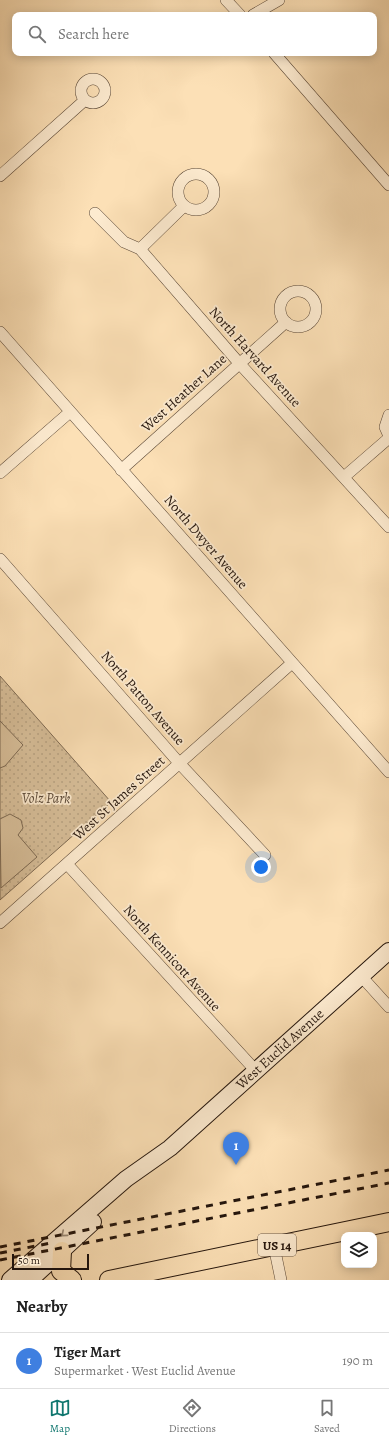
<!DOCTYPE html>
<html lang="en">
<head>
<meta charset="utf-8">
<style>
	body { margin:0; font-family:Alegreya,serif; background:#f2f2f2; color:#222 }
	.controls { position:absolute; right:12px; bottom:12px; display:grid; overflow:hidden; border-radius:8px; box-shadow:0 2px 10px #0003 }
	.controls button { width:36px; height:36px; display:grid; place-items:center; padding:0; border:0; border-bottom:1px solid #e0e0e0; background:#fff; color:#222; font:20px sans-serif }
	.scale { position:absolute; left:12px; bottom:10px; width:77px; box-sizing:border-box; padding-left:4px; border:2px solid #25160d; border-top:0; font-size:11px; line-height:14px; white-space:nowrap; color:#25160d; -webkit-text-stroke:3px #fdebd0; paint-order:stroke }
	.you { position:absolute; left:261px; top:867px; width:14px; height:14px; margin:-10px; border:3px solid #fff; border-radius:50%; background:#1a73e8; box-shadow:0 0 0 6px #1a73e833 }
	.badge { display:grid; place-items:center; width:26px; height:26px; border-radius:50%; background:#0f766e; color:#fff; font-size:13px; font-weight:700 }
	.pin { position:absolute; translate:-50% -33px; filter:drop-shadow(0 1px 2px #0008) }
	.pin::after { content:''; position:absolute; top:21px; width:14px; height:12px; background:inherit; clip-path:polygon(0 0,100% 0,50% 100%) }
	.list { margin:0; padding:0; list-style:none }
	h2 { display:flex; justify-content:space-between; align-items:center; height:52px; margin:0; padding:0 16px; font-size:17px }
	h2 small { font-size:13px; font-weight:400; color:#767676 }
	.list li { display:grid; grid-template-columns:26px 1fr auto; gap:12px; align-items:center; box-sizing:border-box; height:56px; padding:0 16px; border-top:1px solid #e0e0e0 }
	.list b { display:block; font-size:15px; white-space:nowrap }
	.list p { margin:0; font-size:13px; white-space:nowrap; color:#767676 }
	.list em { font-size:13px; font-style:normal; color:#767676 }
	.icon { flex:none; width:22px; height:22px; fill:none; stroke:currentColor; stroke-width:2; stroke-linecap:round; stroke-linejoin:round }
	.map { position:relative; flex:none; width:389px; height:1280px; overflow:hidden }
	.search { position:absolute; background:#fff; box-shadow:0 2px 10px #0003; left:12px; right:12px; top:12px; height:44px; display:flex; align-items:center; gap:10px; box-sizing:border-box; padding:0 14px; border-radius:8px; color:#767676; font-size:15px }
	.sheet { height:108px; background:#fff }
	nav { display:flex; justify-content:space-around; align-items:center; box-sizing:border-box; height:56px; border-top:1px solid #e0e0e0; background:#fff; font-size:11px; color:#767676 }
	nav a { display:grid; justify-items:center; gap:2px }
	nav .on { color:#0f766e }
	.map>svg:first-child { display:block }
</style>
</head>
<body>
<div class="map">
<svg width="389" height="1280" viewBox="0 0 389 1280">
	<defs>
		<pattern id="park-dots" width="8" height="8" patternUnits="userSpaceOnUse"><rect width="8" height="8" fill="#d7be99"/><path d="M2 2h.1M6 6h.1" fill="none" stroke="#b8a383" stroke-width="1.8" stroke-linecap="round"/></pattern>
	</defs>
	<rect width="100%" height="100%" fill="#fce0b6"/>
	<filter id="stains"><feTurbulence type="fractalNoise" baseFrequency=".005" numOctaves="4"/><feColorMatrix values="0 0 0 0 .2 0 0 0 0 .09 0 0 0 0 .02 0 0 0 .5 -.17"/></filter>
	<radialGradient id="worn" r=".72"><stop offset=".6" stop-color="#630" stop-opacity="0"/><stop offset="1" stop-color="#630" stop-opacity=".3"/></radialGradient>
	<!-- park -->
	<path fill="url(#park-dots)" stroke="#7e6a53" d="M 0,676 L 111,802 L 0,900 Z"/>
	<!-- pitch -->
	<path fill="#d7be99" stroke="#7e6a53" d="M 0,721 L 23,745 L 5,766 L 0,768 Z
		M 10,814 L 21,820 L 23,828 L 18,835 L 37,857 L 1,888 L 0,819 Z"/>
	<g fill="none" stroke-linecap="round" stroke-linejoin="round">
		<!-- minor casing -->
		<g stroke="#5b4837" stroke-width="12">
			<path id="minor" d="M 226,0 L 240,15
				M 253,15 L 279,0
				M 274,53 L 389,185
				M81 91a12 12 0 1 1 24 0a12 12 0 1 1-24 0Z
				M178 192a18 18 0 1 1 36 0a18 18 0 1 1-36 0Z
				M 0,176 L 85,100
				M 95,213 L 124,242 L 140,249 L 239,363 L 389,527
				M 140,249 L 184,206
				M280 309a18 18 0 1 1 36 0a18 18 0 1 1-36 0Z
				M 0,332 L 389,772
				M 389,415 L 385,427 L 389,436
				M 121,470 L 286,322
				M 0,473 L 70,412
				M 344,477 L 389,438
				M 0,559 L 180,764 L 265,855
				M 67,864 L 256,1071
				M 0,923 L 292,663
				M 361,976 L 389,1007
				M 274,1246 L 281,1280"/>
		</g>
		<!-- secondary casing -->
		<g stroke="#25160d" stroke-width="18">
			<path id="secondary" d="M 10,1280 L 126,1179 L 170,1148 L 389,951
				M 30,1280 L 93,1222"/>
		</g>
		<!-- primary casing -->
		<g stroke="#25160d" stroke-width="20">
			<path id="primary" d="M 62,1251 L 61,1271 L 72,1280
				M 109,1280 L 389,1222"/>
		</g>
		<!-- minor -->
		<use href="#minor" stroke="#fdebd0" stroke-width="11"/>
		<!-- secondary -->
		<use href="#secondary" stroke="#fdebd0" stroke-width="16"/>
		<!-- primary -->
		<use href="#primary" stroke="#fce0b6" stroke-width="18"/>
		<!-- rail -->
		<path stroke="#25160d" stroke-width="3" stroke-dasharray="7 7" stroke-linecap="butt" d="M 0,1247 L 389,1170
			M 0,1253 L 51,1243
			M 0,1260 L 389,1183"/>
	</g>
	<!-- one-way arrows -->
	<defs><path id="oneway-chevron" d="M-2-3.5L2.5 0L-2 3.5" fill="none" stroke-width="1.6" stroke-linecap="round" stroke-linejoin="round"/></defs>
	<use stroke="#9c8b78" href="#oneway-chevron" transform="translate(64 1234) rotate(139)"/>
	<g text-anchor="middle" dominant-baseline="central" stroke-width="3.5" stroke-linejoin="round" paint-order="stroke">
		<!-- shield labels -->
		<rect fill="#fdebd0" stroke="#665648" stroke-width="1" x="258" y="1234" width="38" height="22" rx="3"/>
		<g font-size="13" font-weight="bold" fill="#25160d">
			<text x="277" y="1245">US 14</text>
		</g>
		<!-- street labels -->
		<g font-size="14" fill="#25160d" stroke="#fdebd0">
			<text transform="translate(255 357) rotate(48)">North Harvard Avenue</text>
			<text transform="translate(184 393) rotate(-42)">West Heather Lane</text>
			<text transform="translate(206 542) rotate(49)">North Dwyer Avenue</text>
			<text transform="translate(143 698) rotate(49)">North Patton Avenue</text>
			<text transform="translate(119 798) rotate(-42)">West St James Street</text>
			<text transform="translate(172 958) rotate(48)">North Kennicott Avenue</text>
			<text transform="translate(280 1049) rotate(-42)">West Euclid Avenue</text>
		</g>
		<!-- park labels -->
		<g font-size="14" font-style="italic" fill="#5a4837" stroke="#fdebd0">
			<text x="46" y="798">Volz Park</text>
		</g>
	</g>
	<rect width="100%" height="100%" filter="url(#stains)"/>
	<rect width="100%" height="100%" fill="url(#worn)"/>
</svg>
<div class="controls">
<button><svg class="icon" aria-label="layers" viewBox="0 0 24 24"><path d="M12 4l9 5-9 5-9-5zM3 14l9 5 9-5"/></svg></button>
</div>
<div class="scale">50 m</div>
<div class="you"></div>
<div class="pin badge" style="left:236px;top:1165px;background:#3f7fe0">1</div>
<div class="search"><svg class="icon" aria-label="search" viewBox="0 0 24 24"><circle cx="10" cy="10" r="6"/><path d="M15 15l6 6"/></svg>Search here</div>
</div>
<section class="sheet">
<h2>Nearby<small></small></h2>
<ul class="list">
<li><span class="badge" style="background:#3f7fe0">1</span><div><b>Tiger Mart</b><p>Supermarket · West Euclid Avenue</p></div><em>190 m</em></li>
</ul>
</section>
<nav>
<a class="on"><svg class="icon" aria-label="map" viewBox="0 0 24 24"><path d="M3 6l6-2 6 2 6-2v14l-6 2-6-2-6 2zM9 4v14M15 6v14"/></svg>Map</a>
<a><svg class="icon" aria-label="directions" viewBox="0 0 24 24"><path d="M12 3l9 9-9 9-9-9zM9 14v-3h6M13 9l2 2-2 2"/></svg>Directions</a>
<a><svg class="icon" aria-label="saved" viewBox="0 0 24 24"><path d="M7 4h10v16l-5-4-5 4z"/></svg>Saved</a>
</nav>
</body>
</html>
